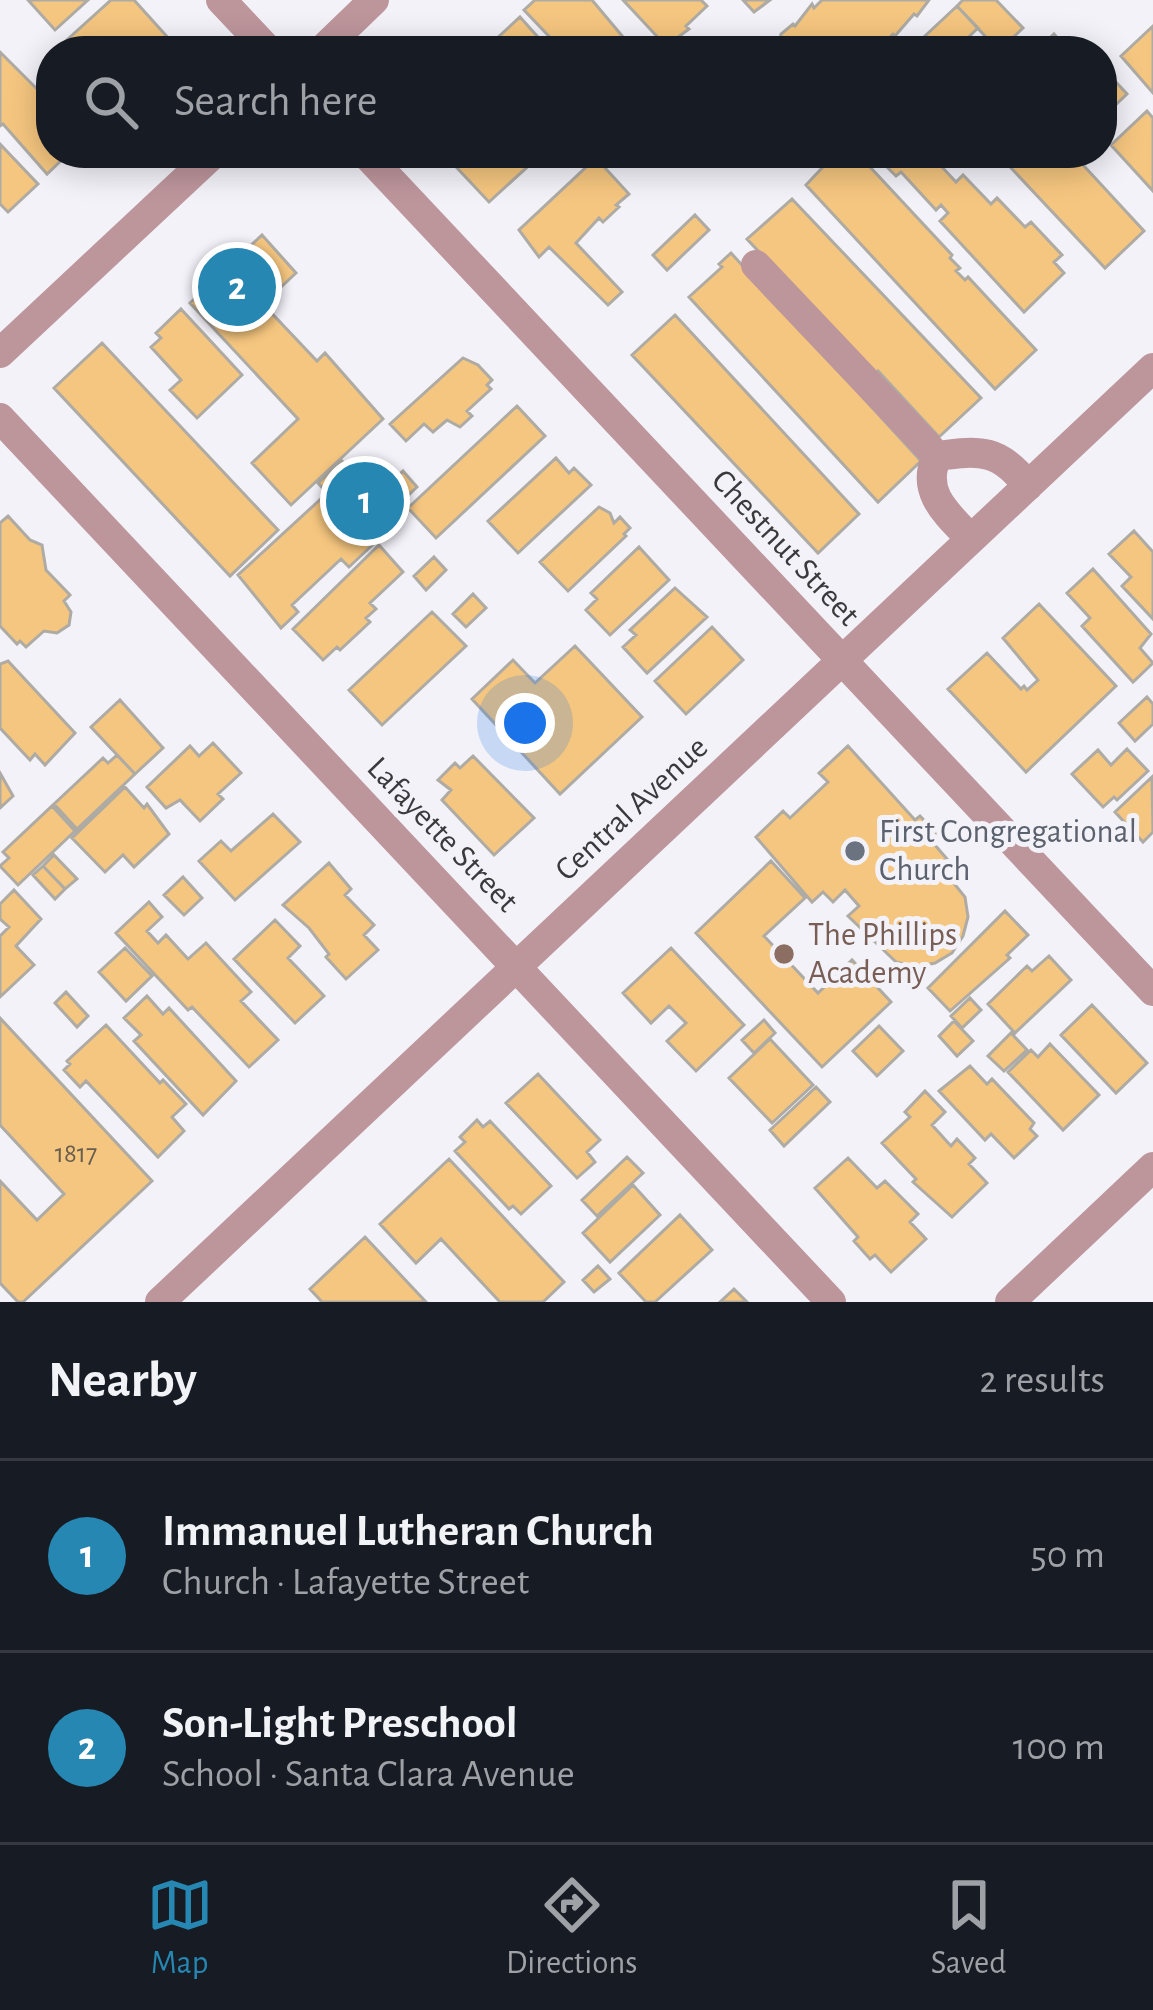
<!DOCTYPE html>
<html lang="en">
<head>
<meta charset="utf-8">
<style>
	body { margin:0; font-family:"Alegreya Sans",sans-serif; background:#242831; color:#f1f3f6 }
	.you { position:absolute; left:525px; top:723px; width:42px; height:42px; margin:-30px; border:9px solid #fff; border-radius:50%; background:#1a73e8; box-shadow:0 0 0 18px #1a73e833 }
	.badge { display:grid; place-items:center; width:78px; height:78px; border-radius:50%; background:#2687b2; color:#fff; font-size:39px; font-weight:700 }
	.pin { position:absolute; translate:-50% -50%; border:6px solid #fff; box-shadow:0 3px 12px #0006 }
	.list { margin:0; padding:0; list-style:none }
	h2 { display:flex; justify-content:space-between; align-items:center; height:156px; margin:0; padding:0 48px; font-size:51px }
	h2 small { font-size:39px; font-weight:400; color:#9ea1a6 }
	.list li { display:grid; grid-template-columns:78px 1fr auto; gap:36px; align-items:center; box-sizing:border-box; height:192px; padding:0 48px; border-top:3px solid #363941 }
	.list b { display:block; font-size:45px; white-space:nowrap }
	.list p { margin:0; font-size:39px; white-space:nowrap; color:#9ea1a6 }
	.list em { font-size:39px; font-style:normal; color:#9ea1a6 }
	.icon { flex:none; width:66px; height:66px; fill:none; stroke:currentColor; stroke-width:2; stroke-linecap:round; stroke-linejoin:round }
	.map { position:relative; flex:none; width:1153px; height:1302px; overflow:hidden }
	.search { position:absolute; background:#171b24; box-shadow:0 6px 30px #0003; left:36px; right:36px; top:36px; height:132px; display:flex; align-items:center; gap:30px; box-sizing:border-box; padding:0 42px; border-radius:48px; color:#9ea1a6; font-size:45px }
	.sheet { height:540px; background:#171b24 }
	nav { display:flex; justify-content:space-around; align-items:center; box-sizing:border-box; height:168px; border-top:3px solid #363941; background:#171b24; font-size:33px; color:#9ea1a6 }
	nav a { display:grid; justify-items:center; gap:6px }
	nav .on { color:#2687b2 }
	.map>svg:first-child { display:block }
</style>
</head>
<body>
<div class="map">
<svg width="1153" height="1302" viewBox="0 0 1153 1302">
	<rect width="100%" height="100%" fill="#f3f2f9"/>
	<!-- building -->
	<path fill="#f5c67f" stroke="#aeaaa4" stroke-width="3" d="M 28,0 L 88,0 L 55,30 Z
		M 111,0 L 134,0 L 180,51 L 61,51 L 58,48 Z
		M 535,0 L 592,0 L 623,37 L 617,43 L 625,51 L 563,51 L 524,10 Z
		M 623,0 L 701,0 L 707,6 L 686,26 L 689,29 L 666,46 Z
		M 743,0 L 770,0 L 754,12 Z
		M 822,0 L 929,0 L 917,16 L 914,14 L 895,36 L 893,34 L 885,42 L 889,46 L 884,51 L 791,51 L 780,40 L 781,34 L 793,24 L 795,26 L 812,4 L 814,8 Z
		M 963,0 L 996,0 L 1023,28 L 999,51 L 957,6 Z
		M 957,6 L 978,28 L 954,51 L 909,51 Z
		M 520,17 L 537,36 L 530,43 L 538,51 L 483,51 Z
		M 1153,26 L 1153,93 L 1121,56 Z
		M 1054,34 L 1069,51 L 1036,51 Z
		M 0,52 L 51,103 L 51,153 L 69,153 L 47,174 L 3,124 L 0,126 Z
		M 1102,67 L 1127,94 L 1102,118 Z
		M 1147,111 L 1153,118 L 1153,191 L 1111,145 Z
		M 0,144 L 38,184 L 8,212 L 0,204 Z
		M 443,153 L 531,153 L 536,159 L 489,202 Z
		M 682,153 L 706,153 L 693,165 Z
		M 836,153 L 857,153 L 952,255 L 950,258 L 960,268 L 956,271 L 965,280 L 968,277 L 1036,350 L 995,389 L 806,185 Z
		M 882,153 L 929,153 L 956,182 L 963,175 L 991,204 L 997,198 L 1025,227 L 1031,222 L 1062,255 L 1054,262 L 1064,273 L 1024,312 L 940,221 L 948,213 L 941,205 L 936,210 L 901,172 L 896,176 L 879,159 Z
		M 997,153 L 1072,153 L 1144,231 L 1105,268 Z
		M 596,158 L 629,194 L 616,205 L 619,207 L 603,222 L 599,218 L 576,243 L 622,292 L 608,305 L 549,247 L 539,257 L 519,230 Z
		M 792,199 L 981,398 L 939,437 L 878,371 L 874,375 L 747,239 Z
		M 695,215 L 709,230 L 667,270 L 653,255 Z
		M 262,235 L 296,273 L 263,304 L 317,361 L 325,353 L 383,419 L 291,505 L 252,463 L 298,419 L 190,303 Z
		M 731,253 L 921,461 L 878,502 L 689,297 L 722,267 L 719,264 Z
		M 181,309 L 242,375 L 197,418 L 170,390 L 181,380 L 151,347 L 161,338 L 156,333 Z
		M 675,315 L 859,514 L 818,553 L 632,355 Z
		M 102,343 L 278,530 L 230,576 L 54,388 Z
		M 463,358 L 478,365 L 492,380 L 487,385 L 491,389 L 467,411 L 472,416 L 460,427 L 447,420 L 433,432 L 424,424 L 406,441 L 390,424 Z
		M 517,406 L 545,436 L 436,538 L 408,508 Z
		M 556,458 L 569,473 L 574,468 L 591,485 L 518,553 L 488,521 Z
		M 342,461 L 398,521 L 349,567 L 341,559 L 292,605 L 298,612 L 281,628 L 238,575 L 324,496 L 350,524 L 353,521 L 318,483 Z
		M 403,471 L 417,487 L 396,507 L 381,491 Z
		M 599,507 L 610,513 L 614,523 L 620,517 L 630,528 L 624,534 L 626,536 L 568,591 L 540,562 Z
		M 8,516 L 30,540 L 42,545 L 46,570 L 70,595 L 64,601 L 71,612 L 69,625 L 57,633 L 44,631 L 26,647 L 20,641 L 17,644 L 0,626 L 0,523 Z
		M 1134,531 L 1153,552 L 1153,619 L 1122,586 L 1131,577 L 1109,554 Z
		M 379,545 L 403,572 L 370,603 L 376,609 L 366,618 L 370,622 L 340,650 L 337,647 L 323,660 L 293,629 Z
		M 639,547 L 669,580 L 610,635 L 586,610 L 597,599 L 591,593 Z
		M 434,557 L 446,570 L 426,590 L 414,576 Z
		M 1093,569 L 1151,634 L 1140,648 L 1153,663 L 1133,682 L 1082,626 L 1090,618 L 1067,593 Z
		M 675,588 L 707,617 L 647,673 L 623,647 L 636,635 L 630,630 Z
		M 473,594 L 486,608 L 466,627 L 453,614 Z
		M 1039,604 L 1116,686 L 1026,772 L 948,689 L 987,653 L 1021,689 L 1024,686 L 1027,690 L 1038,680 L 1003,638 Z
		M 432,612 L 466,646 L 382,725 L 349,690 Z
		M 712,627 L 743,660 L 686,714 L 655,681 Z
		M 575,646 L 642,717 L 560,794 L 472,699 L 513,660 L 535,683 Z
		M 8,661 L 75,733 L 45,765 L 35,754 L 30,760 L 0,728 L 0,664 Z
		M 1147,697 L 1153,704 L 1153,724 L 1135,741 L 1119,723 Z
		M 120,700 L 163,748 L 135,774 L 91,727 Z
		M 213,743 L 241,773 L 218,794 L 223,799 L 200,821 L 180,800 L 166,808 L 147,787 L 190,746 L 199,756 Z
		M 848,746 L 915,820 L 920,816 L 941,838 L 934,844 L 947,859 L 940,866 L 965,897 L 968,917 L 963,936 L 952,953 L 935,963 L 916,967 L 896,962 L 848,916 L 859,906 L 845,890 L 833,902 L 823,892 L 812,902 L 756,837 L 783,811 L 790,818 L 828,782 L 819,773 Z
		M 1127,749 L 1148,771 L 1117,800 L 1114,797 L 1103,807 L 1072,774 L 1098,750 L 1111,765 Z
		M 117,755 L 135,774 L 77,829 L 54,804 L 103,758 L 108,763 Z
		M 473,756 L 534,818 L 494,855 L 442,800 L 451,790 L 438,780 L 455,763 L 460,768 Z
		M 0,773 L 13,796 L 0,808 Z
		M 1152,777 L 1153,832 L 1143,842 L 1115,812 Z
		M 125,787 L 144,808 L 147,804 L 169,834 L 134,867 L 123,855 L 105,872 L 72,838 Z
		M 52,806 L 75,831 L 18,885 L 0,866 L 9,858 L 3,852 Z
		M 273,814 L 300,842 L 235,900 L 199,861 L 221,841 L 231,851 Z
		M 54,855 L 77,879 L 65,889 L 43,866 Z
		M 771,861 L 805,898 L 764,936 L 818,993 L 852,960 L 891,1002 L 822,1067 L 696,933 Z
		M 329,863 L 351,889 L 345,895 L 374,925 L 364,935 L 378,950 L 346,979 L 326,957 L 329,954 L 309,928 L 283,905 Z
		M 43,866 L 65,889 L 55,899 L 33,875 Z
		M 183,877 L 202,898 L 184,915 L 164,895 Z
		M 14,890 L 41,919 L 16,946 L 34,965 L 0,997 L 0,936 L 9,927 L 0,919 L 0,904 Z
		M 149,902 L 162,917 L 147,931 L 158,943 L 166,935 L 188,959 L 206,943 L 251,992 L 241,1001 L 278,1040 L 249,1067 L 192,1007 L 188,1010 L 116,933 Z
		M 1005,911 L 1028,935 L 1007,955 L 1010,958 L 950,1011 L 928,988 Z
		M 275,920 L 300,946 L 288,958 L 324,996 L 295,1023 L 234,959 Z
		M 125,948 L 152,976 L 126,1001 L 99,972 Z
		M 671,948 L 744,1025 L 696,1071 L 667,1041 L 686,1023 L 669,1006 L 651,1023 L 623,993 Z
		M 1049,956 L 1071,980 L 1015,1033 L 988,1004 L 1027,966 L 1032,971 Z
		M 66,992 L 88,1016 L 77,1027 L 55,1003 Z
		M 147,996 L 163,1014 L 169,1008 L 236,1081 L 203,1115 L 134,1041 L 141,1035 L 124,1018 Z
		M 970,998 L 981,1010 L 962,1028 L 951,1016 Z
		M 1092,1005 L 1147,1063 L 1116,1093 L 1061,1035 Z
		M 0,1018 L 152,1181 L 23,1302 L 18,1302 L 0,1283 L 0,1181 L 37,1220 L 64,1194 L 0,1125 Z
		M 764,1020 L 775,1033 L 754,1053 L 742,1040 Z
		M 954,1021 L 973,1041 L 957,1056 L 939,1036 Z
		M 106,1025 L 160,1083 L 163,1080 L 186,1104 L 172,1117 L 184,1131 L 158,1157 L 86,1081 L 80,1087 L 64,1070 L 70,1064 L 67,1061 Z
		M 879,1026 L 903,1051 L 877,1076 L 853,1051 Z
		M 1011,1033 L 1027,1050 L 1004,1071 L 988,1056 Z
		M 770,1039 L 813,1085 L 772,1123 L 729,1078 Z
		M 1050,1044 L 1099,1095 L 1063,1130 L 1008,1072 L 1031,1050 L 1038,1057 Z
		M 970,1066 L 987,1084 L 992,1079 L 1034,1123 L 1030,1129 L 1037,1136 L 1014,1158 L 991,1134 L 985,1140 L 939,1091 Z
		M 538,1074 L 600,1140 L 587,1152 L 595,1162 L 577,1178 L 506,1103 Z
		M 816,1087 L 830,1102 L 784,1146 L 770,1130 Z
		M 925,1091 L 945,1112 L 932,1125 L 951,1146 L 957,1139 L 975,1158 L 969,1164 L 987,1183 L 952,1217 L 913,1182 L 916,1179 L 882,1143 L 910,1117 L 905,1112 Z
		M 477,1120 L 483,1127 L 490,1121 L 551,1186 L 521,1214 L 513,1206 L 509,1209 L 455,1151 L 465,1142 L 460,1137 Z
		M 627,1157 L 643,1173 L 597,1216 L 582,1200 Z
		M 848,1158 L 877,1188 L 885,1181 L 918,1214 L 910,1222 L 926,1239 L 891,1272 L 875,1255 L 870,1259 L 854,1241 L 858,1237 L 815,1188 Z
		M 449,1159 L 564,1282 L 543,1302 L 500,1302 L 441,1239 L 416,1263 L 380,1224 Z
		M 633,1185 L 660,1215 L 610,1262 L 583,1233 Z
		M 680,1215 L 712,1250 L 655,1302 L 646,1302 L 619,1273 Z
		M 365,1237 L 426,1302 L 322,1302 L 310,1289 Z
		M 598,1266 L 610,1279 L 594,1292 L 583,1280 Z
		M 734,1289 L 747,1302 L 720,1302 Z"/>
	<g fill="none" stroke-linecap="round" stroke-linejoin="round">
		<!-- minor -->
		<path stroke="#bd969c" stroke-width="30" d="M 221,0 L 269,51
			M 321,51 L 374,0
			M 365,153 L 1153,991
			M 756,265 L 937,456 C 920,492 947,514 971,539
			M 0,353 L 214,153
			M 0,418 L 831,1302
			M 937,456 C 981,450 1000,449 1028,486
			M 160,1302 L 1153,368
			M 1010,1302 L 1153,1167"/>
	</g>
	<!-- markers -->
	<circle fill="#6b7280" stroke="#f3f2f9" stroke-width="4.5" cx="855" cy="851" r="12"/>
	<circle fill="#8d6e63" stroke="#f3f2f9" stroke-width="4.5" cx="784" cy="954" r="12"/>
	<g text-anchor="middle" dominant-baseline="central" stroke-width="10" stroke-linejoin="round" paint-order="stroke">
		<!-- number labels -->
		<g font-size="27" fill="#695d4d">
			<text x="76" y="1153">1817</text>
		</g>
		<!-- street labels -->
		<g font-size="33" fill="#3a3a3c" stroke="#f3f2f9">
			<text transform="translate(785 548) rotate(47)">Chestnut Street</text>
			<text transform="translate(632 809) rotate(-43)">Central Avenue</text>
			<text transform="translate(442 835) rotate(46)">Lafayette Street</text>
		</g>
		<!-- worship labels -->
		<g font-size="33" fill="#5b616d" stroke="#f3f2f9" text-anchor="start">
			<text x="879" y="832">First Congregational<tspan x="879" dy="38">Church</tspan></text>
		</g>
		<!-- education labels -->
		<g font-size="33" fill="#785e54" stroke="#f3f2f9" text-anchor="start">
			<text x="808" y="935">The Phillips<tspan x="808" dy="38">Academy</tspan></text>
		</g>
	</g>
</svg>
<div class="you"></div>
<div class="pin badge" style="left:365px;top:501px">1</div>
<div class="pin badge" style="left:237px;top:287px">2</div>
<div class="search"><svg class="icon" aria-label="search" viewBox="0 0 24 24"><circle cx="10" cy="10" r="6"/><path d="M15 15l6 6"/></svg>Search here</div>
</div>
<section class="sheet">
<h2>Nearby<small>2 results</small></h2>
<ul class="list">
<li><span class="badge">1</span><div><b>Immanuel Lutheran Church</b><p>Church · Lafayette Street</p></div><em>50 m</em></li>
<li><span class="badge">2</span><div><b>Son-Light Preschool</b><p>School · Santa Clara Avenue</p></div><em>100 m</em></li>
</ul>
</section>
<nav>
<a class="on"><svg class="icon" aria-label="map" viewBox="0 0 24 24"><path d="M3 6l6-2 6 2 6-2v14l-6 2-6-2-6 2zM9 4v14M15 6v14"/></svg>Map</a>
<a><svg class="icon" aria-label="directions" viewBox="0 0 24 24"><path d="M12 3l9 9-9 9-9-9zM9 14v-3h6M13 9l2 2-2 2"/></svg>Directions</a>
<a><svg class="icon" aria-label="saved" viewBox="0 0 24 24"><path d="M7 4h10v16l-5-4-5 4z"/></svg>Saved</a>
</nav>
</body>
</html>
